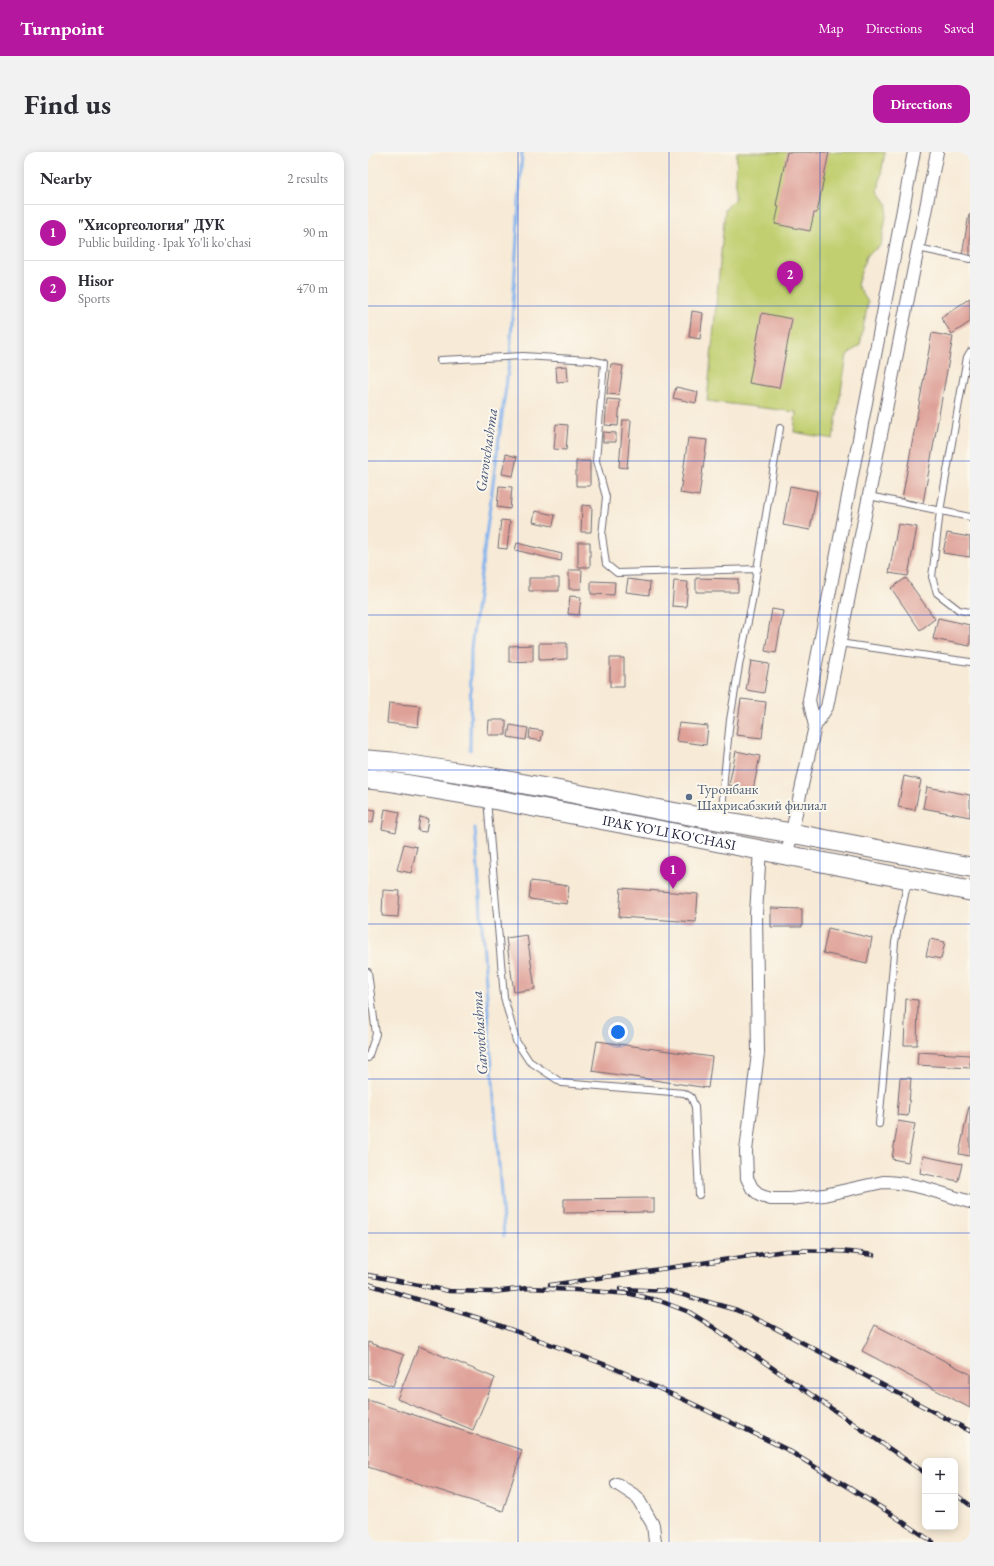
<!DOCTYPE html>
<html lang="en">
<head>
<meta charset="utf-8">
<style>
	body { margin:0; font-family:"EB Garamond",serif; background:#f2f2f3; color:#2b2b33 }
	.controls { position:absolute; right:12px; bottom:12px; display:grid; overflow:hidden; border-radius:8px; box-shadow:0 2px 10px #0003 }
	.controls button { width:36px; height:36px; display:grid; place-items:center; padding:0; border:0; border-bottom:1px solid #e1e1e2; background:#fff; color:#2b2b33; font:20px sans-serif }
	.you { position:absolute; left:250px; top:880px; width:14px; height:14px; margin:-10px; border:3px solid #fff; border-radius:50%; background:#1a73e8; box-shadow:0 0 0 6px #1a73e833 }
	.badge { display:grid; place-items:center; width:26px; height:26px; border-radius:50%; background:#b5179e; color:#fff; font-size:13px; font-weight:700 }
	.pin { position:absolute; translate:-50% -33px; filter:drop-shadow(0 1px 2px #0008) }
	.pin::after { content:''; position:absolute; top:21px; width:14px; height:12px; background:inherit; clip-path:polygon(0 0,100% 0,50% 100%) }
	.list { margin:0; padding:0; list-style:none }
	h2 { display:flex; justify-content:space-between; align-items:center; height:52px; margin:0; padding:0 16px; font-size:17px }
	h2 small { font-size:13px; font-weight:400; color:#7c7c81 }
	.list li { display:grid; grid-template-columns:26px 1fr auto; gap:12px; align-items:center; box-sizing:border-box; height:56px; padding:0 16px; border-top:1px solid #e1e1e2 }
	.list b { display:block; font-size:15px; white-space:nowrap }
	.list p { margin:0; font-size:13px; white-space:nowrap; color:#7c7c81 }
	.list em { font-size:13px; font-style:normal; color:#7c7c81 }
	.map { position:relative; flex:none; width:602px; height:1390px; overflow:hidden; border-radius:12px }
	header { display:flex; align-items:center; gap:24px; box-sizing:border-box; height:56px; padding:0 20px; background:#b5179e; color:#fff }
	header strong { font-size:19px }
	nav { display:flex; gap:22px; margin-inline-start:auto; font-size:14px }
	.intro { display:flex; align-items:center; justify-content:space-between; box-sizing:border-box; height:96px; padding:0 24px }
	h1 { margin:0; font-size:28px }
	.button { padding:10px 18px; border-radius:12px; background:#b5179e; color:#fff; font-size:14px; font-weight:700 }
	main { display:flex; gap:24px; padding:0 24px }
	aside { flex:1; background:#fff; border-radius:12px; box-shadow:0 2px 10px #0003 }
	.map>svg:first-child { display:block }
</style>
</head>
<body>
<header>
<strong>Turnpoint</strong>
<nav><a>Map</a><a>Directions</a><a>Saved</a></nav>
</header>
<div class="intro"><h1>Find us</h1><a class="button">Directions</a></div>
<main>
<aside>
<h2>Nearby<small>2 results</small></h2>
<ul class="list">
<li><span class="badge">1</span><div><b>&quot;Хисоргеология&quot; ДУК</b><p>Public building · Ipak Yo'li ko'chasi</p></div><em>90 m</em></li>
<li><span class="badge">2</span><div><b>Hisor</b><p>Sports</p></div><em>470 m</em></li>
</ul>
</aside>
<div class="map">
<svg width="602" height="1390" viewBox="0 0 602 1390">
	<rect width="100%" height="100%" fill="#fbf7ec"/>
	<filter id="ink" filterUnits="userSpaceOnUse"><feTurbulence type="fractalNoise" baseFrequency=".025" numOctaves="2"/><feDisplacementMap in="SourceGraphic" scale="8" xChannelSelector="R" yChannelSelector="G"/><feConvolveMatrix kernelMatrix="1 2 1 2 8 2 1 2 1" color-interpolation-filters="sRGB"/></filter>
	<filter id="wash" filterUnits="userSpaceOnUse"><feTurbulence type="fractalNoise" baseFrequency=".012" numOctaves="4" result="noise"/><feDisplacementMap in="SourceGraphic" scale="16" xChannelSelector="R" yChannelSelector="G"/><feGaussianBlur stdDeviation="0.9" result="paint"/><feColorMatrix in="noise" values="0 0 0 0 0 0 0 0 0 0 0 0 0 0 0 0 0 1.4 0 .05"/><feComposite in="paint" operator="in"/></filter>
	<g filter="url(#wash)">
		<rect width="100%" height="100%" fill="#f7ead6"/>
		<!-- green -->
		<path fill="#c1cf70" stroke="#727856" d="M 369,0 L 517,0 L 510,39 L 520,53 L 513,93 L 498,104 L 489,133 L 500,150 L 492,193 L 479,203 L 465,287 L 426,280 L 428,260 L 339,249 L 357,58 L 367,46 Z"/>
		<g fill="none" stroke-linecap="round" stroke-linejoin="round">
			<!-- stream -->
			<path stroke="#82b2ed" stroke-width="3" d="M 102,598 L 103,496 L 142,204 L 154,0
				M 107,676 L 136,1084"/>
		</g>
		<g id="blocks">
			<!-- building -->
			<path fill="#dea097" d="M 419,0 L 461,0 L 449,61 L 446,61 L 442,79 L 407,72 L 411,54 L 408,53 Z
				M 601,62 L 602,62 L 602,105 L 594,103 Z
				M 602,146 L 602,170 L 584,182 L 573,166 Z
				M 324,159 L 335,161 L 332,187 L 321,185 Z
				M 394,161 L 424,167 L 411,236 L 381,231 Z
				M 564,181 L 585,185 L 555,351 L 534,347 Z
				M 243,212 L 255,214 L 251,243 L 239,242 Z
				M 199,214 L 200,229 L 189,230 L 188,215 Z
				M 308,235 L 330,240 L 328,251 L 305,246 Z
				M 239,247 L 252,248 L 250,274 L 237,273 Z
				M 255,268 L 263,268 L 259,316 L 251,315 Z
				M 188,272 L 200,273 L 198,298 L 186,297 Z
				M 235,280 L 248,281 L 248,290 L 235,290 Z
				M 320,286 L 339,288 L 331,344 L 312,341 Z
				M 138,302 L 149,305 L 145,324 L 134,322 Z
				M 208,309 L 222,309 L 222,334 L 208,334 Z
				M 131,334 L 144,335 L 142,357 L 129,355 Z
				M 422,334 L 449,339 L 442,378 L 415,373 Z
				M 214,353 L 224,354 L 223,380 L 213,380 Z
				M 167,359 L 187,363 L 185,374 L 165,370 Z
				M 133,368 L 142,369 L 139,397 L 130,396 Z
				M 530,372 L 549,375 L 540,424 L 521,421 Z
				M 579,381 L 602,385 L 602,405 L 575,401 Z
				M 210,390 L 222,390 L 222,415 L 210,415 Z
				M 149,391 L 194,402 L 193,409 L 147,398 Z
				M 201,418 L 214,418 L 213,437 L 201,437 Z
				M 161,426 L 191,426 L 191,439 L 161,439 Z
				M 328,426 L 370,427 L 370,440 L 328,440 Z
				M 538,426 L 567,467 L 552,478 L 523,436 Z
				M 260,427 L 282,430 L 281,443 L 258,440 Z
				M 223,429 L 247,430 L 246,443 L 223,442 Z
				M 306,429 L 320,430 L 318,455 L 304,454 Z
				M 202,444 L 213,445 L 211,463 L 200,462 Z
				M 404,457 L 415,459 L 408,501 L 397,499 Z
				M 570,466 L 602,473 L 602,494 L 565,487 Z
				M 171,491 L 199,491 L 199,507 L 171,508 Z
				M 165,493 L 165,509 L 141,510 L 141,494 Z
				M 242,506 L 256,506 L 256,535 L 242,535 Z
				M 383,509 L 401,512 L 396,541 L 378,538 Z
				M 373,547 L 398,550 L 394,586 L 368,583 Z
				M 21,551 L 52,554 L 50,575 L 19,571 Z
				M 121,568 L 138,568 L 138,583 L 120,583 Z
				M 311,571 L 340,574 L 338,593 L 308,589 Z
				M 142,573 L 160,576 L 158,588 L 140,585 Z
				M 162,577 L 175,579 L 173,589 L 161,587 Z
				M 368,599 L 392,604 L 385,638 L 361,633 Z
				M 536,624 L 553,628 L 547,658 L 530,655 Z
				M 559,635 L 602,643 L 602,665 L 555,656 Z
				M 0,657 L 7,658 L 5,671 L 0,670 Z
				M 17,657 L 32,660 L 28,680 L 14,677 Z
				M 52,665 L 60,667 L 58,680 L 50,679 Z
				M 36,692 L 49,695 L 43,721 L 29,718 Z
				M 163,729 L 201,734 L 199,752 L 161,747 Z
				M 253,736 L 330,742 L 328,770 L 251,765 Z
				M 15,738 L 32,739 L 30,765 L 14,764 Z
				M 403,756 L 434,757 L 434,775 L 403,775 Z
				M 460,776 L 504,786 L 499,811 L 455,801 Z
				M 159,783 L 167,837 L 146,840 L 138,786 Z
				M 562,787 L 577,790 L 573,807 L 558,804 Z
				M 538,847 L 550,848 L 549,893 L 536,893 Z
				M 229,889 L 344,905 L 340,936 L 224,919 Z
				M 550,900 L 602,903 L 602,916 L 549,913 Z
				M 532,926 L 543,926 L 540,964 L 529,963 Z
				M 601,954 L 602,954 L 602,1004 L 591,1002 Z
				M 530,969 L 547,972 L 540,1010 L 524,1007 Z
				M 555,1004 L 594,1012 L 590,1029 L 552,1021 Z
				M 286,1046 L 286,1060 L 196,1061 L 196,1047 Z
				M 507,1173 L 602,1222 L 602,1256 L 494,1199 Z
				M 0,1190 L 36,1203 L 25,1234 L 0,1226 Z
				M 51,1194 L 127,1226 L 105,1278 L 29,1247 Z
				M 0,1248 L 154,1298 L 135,1359 L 0,1315 Z"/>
		</g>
	</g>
	<g filter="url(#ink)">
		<use href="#blocks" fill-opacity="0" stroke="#6d6871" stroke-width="1"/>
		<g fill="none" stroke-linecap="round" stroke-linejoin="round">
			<!-- lane casing -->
			<g stroke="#6d6871" stroke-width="8">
				<path id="lane" d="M 550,96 L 602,107
					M 602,200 L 599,205 L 572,359 L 564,425 L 569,441 L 591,458 L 602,460
					M 72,208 L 155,204 L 223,208 L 236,211 L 228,309 L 238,345 L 234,383 L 238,412 L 249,421 L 390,417
					M 501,344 L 602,365
					M 471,491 L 602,510
					M 119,648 L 136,845 L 148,889 L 161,909 L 194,931 L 316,941 L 323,945 L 327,955 L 331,1043
					M 354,667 L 356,626 L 362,568 L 371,514 L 383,455 L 412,276
					M 0,820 L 8,882 L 0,906
					M 511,972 L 527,790 L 540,728"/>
			</g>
			<!-- street casing -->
			<g stroke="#6d6871" stroke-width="14">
				<path id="street" d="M 447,574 L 441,548 L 546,0
					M 392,697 L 388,762 L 390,901 L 378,999 L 379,1026 L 384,1036 L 393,1044 L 403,1047 L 422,1047 L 456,1043 L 515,1030 C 545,1030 574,1042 602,1050
					M 419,702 L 447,574 L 459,555 L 569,0
					M 249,1332 L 269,1345 L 285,1373 L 287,1390"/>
			</g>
			<!-- primary casing -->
			<g stroke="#6d6871" stroke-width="21">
				<g id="primary">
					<path d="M 0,608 L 24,610 L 120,625 L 298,659 L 423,681 L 602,715"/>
					<path id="s1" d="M 0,627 L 19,629 L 119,646 L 295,679 L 602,739"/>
				</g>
			</g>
			<!-- lane -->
			<use href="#lane" stroke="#fff" stroke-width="6"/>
			<!-- street -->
			<use href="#street" stroke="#fff" stroke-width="12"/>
			<!-- primary -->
			<use href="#primary" stroke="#fff" stroke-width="19"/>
			<!-- rail casing -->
			<g stroke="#22223b" stroke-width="4.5">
				<path id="rail" d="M 0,1123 L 81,1139 L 125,1140 L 160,1136 L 208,1138 L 263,1142 L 292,1149 L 321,1160 L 345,1175 L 557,1321
					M 0,1132 L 120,1169 L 241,1214 L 321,1250 L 418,1297 L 517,1358 L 565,1390
					M 182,1133 L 417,1099 C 447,1098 476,1098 505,1103
					M 252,1137 L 301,1139 L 369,1158 L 401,1173 L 602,1279
					M 587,1342 L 602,1353"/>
			</g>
			<!-- rail -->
			<use href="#rail" stroke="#fbf7ec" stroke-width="3" stroke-dasharray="9" stroke-linecap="butt"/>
		</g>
	</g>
	<!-- grid -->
	<path fill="none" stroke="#1d4ed8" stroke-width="1" stroke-opacity="0.55" d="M 150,0 L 150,1390M 301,0 L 301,1390M 452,0 L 452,1390M 0,154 L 602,154M 0,309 L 602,309M 0,463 L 602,463M 0,618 L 602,618M 0,772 L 602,772M 0,927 L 602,927M 0,1081 L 602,1081M 0,1236 L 602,1236"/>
	<!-- markers -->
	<circle fill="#5c6f8a" stroke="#fbf7ec" stroke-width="1.5" cx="321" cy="645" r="4"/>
	<g text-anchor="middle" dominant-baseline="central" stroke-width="4" stroke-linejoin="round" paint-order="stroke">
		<!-- service labels -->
		<g font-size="14" fill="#4e5e75" stroke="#fbf7ec" text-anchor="start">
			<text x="329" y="637">Туронбанк<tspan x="329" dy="16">Шахрисабзкий филиал</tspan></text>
		</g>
		<!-- street labels -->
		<g font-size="14" fill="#22223b" stroke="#fbf7ec">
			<text stroke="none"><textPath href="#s1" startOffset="306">IPAK YO'LI KO'CHASI</textPath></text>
		</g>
		<!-- water labels -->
		<g font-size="15" font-style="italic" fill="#445479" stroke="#fbf7ec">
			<text transform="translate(118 298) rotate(-82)">Garovchashma</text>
			<text transform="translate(111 881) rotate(-94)">Garovchashma</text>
		</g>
	</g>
</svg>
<div class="controls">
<button>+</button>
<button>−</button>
</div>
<div class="you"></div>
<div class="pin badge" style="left:305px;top:737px">1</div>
<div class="pin badge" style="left:422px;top:142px">2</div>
</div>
</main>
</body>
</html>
